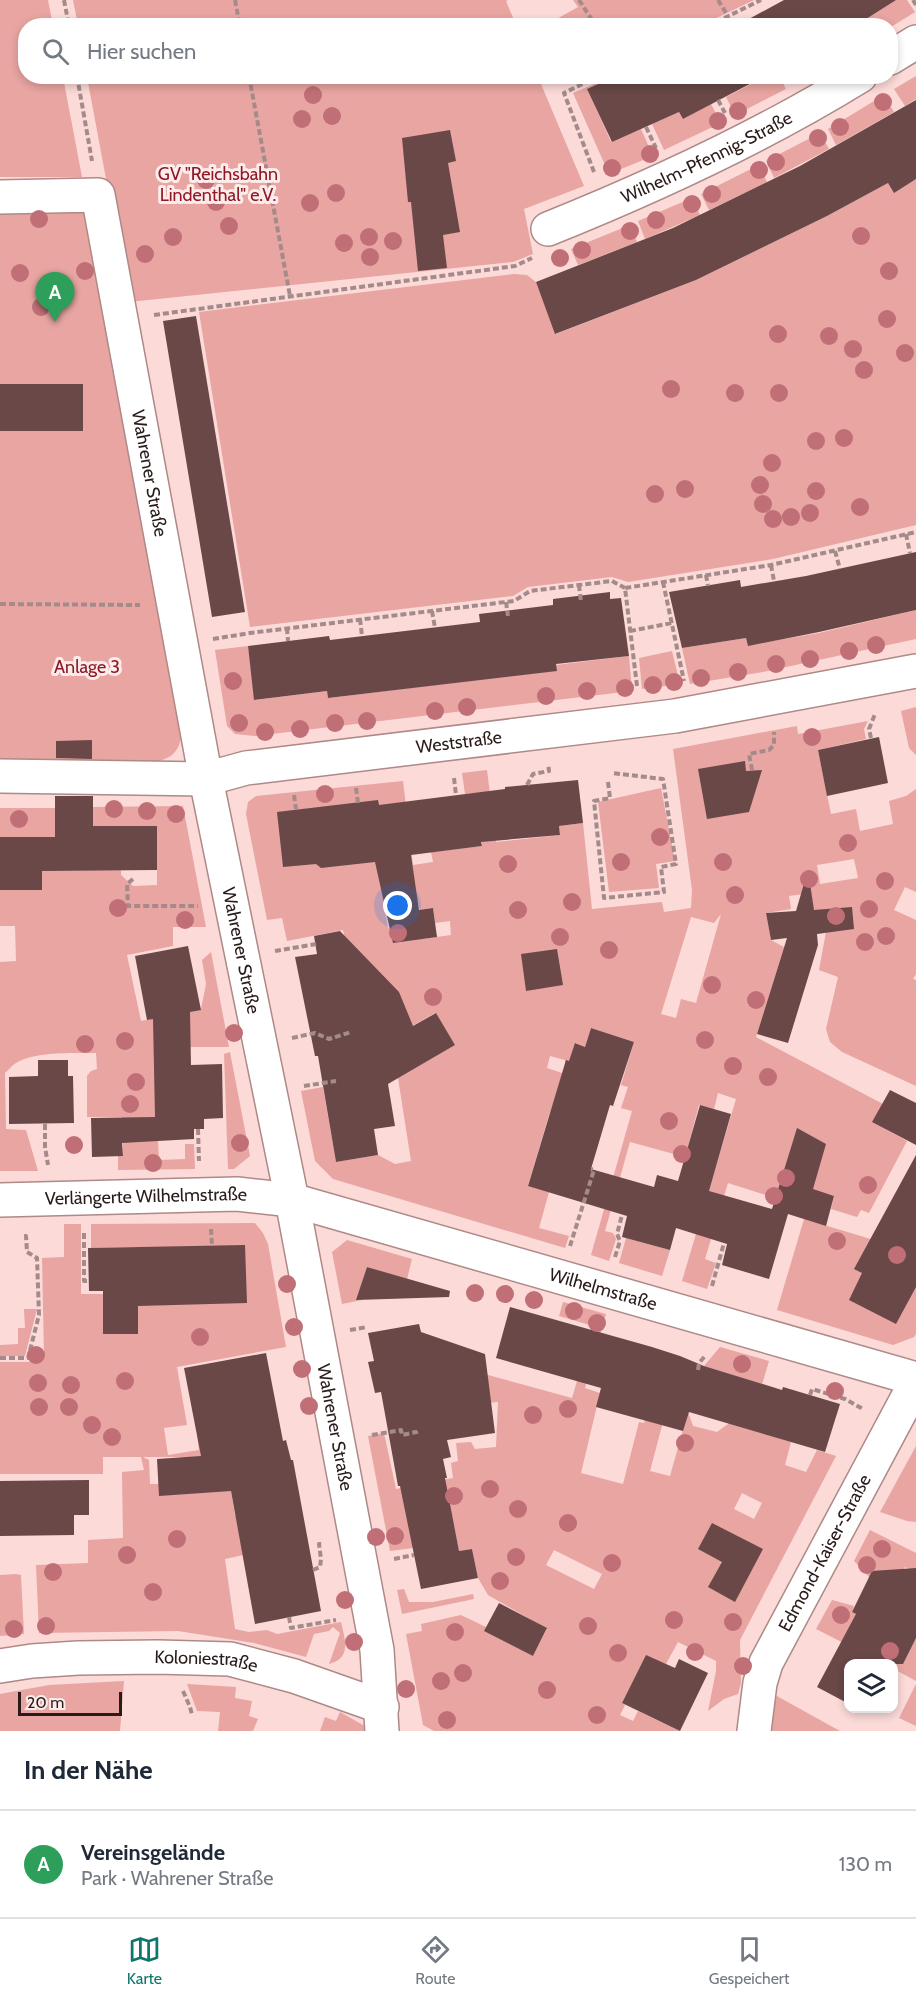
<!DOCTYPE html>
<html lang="de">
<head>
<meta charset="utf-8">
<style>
	body { margin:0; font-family:Cabin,sans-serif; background:#f6f6f7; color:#1f2937 }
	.controls { position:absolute; right:18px; bottom:18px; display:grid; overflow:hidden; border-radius:12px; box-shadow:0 3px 9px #0003 }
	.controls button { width:54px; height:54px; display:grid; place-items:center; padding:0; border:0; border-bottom:2px solid #e0e1e3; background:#fff; color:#1f2937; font:30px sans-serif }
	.scale { position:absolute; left:18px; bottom:15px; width:104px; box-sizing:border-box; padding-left:6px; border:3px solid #291b1a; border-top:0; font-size:16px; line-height:21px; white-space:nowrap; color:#291b1a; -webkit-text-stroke:4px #fceceb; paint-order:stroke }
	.you { position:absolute; left:398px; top:906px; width:21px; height:21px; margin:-15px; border:4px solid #fff; border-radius:50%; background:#1a73e8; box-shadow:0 0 0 9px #1a73e833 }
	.badge { display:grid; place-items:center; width:39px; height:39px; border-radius:50%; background:#0f766e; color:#fff; font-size:20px; font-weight:700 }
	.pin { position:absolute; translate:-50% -50px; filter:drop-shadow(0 2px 3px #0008) }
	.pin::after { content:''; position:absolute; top:32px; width:21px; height:18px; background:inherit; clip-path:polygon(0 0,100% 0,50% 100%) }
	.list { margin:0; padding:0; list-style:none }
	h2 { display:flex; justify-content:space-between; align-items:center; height:78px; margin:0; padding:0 24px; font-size:26px }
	h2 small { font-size:20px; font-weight:400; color:#747a83 }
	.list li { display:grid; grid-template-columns:39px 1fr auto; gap:18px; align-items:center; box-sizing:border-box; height:108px; padding:0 24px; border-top:2px solid #e0e1e3 }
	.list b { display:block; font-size:22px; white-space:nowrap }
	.list p { margin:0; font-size:20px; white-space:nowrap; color:#747a83 }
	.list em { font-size:20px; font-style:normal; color:#747a83 }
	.icon { flex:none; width:33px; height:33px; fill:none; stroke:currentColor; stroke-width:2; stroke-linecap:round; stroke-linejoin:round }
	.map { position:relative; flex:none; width:916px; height:1731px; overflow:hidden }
	.search { position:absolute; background:#fff; box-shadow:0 3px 9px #0003; left:18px; right:18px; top:18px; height:66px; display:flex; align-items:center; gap:15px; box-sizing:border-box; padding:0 21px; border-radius:24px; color:#747a83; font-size:22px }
	.sheet { height:186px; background:#fff }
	nav { display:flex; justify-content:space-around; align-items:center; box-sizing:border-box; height:84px; border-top:2px solid #e0e1e3; background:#fff; font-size:16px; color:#747a83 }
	nav a { display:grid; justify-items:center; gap:3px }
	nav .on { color:#0f766e }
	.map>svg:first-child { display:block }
</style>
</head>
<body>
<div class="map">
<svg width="916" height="1731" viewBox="0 0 916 1731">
	<rect width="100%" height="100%" fill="#fbdad8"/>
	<!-- green -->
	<path fill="#e8a5a2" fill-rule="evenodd" d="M 0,0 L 48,0 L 53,25 L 26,26 L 26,76 L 63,77 L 82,177 L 0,177 Z
		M 73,0 L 508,0 L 506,1 L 516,25 L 78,25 Z
		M 573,0 L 754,0 L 702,25 L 546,25 L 578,7 Z
		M 894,0 L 907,0 L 915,12 L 891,27 L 890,26 L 855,26 Z
		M 916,76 L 916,99 L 905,106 L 894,89 Z
		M 87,77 L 538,77 L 584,186 L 524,209 L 533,254 L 513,262 L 129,302 Z
		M 610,77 L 616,77 L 588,90 L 611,142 L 641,129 L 653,156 L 609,174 L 573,93 Z
		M 765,77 L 780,77 L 786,89 L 735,115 L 726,97 Z
		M 884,95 L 894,112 L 836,145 L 828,129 Z
		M 711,104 L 721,123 L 664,150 L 652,124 L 679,112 L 683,119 Z
		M 820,133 L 829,149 L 774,178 L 766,161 Z
		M 759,165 L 767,182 L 709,210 L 701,194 Z
		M 916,179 L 916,525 L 773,559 L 628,582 L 612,577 L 528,587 L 513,596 L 250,627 L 199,312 L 514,274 L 527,275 L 536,282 L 556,334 L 696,280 L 827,216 L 888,183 L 894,192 Z
		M 692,198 L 700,215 L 645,239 L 638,221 Z
		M 90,207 L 182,710 C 182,724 184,744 173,754 C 149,776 35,767 0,767 L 0,208 Z
		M 630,225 L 637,242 L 578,265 L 571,249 Z
		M 916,610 L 916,639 L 763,672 L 690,684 L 682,648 L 746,638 L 748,645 L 819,633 Z
		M 248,646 L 255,700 L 327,691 L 328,698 L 550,671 L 556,665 L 629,656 L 632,691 L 255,736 L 235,734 L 227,726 L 215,650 Z
		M 672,651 L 680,684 L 642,689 L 639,658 Z
		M 916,707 L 916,755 L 909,748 L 901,711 Z
		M 868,721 L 864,729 L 866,739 L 818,750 L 831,814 L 856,809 L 860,831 L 893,824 L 889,801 L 906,796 L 916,789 L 916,892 L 905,887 L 894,910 L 916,920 L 916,974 L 913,979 L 916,980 L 916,1086 L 842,1052 L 830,1042 L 826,1029 L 838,977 L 819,970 L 826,932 L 817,934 L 811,893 L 789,896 L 791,909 L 766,913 L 771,940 L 784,947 L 756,1037 L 883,1104 L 873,1122 L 907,1141 L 869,1213 L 861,1210 L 857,1217 L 831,1209 L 834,1196 L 813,1191 L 807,1208 L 728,1183 L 705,1259 L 716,1263 L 707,1289 L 682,1281 L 736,1099 L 718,1093 L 714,1109 L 699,1105 L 685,1157 L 630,1142 L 605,1231 L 613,1233 L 616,1239 L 609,1261 L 591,1255 L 632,1111 L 621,1108 L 628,1087 L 621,1085 L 634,1042 L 591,1028 L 585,1047 L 576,1043 L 568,1065 L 565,1064 L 565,1060 L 550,1056 L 547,1068 L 565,1074 L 549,1115 L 528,1185 L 549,1192 L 539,1228 L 569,1236 L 565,1248 L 333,1179 L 315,1161 L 301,1091 L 323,1087 L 336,1162 L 378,1155 L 395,1164 L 411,1161 L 398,1078 L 455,1045 L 435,1013 L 395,1036 L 354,978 L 343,930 L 287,941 L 282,918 L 267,920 L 246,814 L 248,802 L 256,796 L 403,781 L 413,865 L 433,862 L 431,852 L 482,846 L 476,793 L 465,794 L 462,773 L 487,770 L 496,842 L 560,835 L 559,826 L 583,823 L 592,909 L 662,902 L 664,912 L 691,908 L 692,890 L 673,749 L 797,726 L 798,734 ZM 854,859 L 858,878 L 820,884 L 817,865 ZM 416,897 L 420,910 L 433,908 L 435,923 L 450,921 L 451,935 L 422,939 L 405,926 L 388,928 L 384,902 ZM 721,914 L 696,1003 L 681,999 L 676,1018 L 661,1014 L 691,917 L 714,923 Z
		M 661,788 L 675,861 L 656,864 L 659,888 L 609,892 L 598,802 Z
		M 183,806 L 206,927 L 173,927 L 173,946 L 127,955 L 141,1021 L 201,1009 L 206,984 L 202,960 L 211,952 L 229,1047 L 190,1047 L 158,1141 L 159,1160 L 185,1159 L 185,1144 L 194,1144 L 195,1169 L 118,1170 L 118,1156 L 123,1155 L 122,1117 L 87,1117 L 87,1076 L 91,1071 L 97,1069 L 96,1053 C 74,1053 35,1051 16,1063 C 12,1065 9,1070 5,1073 L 6,1129 L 26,1130 L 38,1171 L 0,1171 L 0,962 L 16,961 L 15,926 L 0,926 L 0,890 L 42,890 L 42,838 L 0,837 L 0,808 L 55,808 L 84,870 L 121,870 L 121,875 L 133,886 L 157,885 L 157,826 L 93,826 L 93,807 Z
		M 230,1052 L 250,1156 L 234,1169 L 228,1169 L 224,1054 Z
		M 804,1219 L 874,1240 L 916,1261 L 916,1334 L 914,1337 L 893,1345 L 777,1310 Z
		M 255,1223 L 263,1233 L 268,1244 L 286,1347 L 177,1367 L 187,1425 L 164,1428 L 168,1455 L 199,1450 L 197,1435 L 240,1431 L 242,1490 L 231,1492 L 235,1515 L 246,1513 L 267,1550 L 225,1559 L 235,1629 L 249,1632 L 267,1630 L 277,1634 L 341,1622 C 345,1640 352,1658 329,1664 L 340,1633 L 333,1627 L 329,1631 L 314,1634 L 306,1657 L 254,1643 L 178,1631 L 39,1633 L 36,1565 L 88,1563 L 88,1540 L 123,1538 L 122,1472 L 144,1470 L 141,1457 L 103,1457 L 103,1474 L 0,1474 L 0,1362 L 31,1362 L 44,1355 L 42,1258 L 64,1257 L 64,1224 L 81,1224 L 81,1294 L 103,1294 L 103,1334 L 138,1334 L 137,1247 L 91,1248 L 91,1224 ZM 143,1457 L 183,1457 L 185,1494 L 159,1484 L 150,1484 L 149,1460 Z
		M 626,1238 L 670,1250 L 662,1276 L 619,1263 Z
		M 347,1240 L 412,1259 L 407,1279 L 367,1267 L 360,1290 L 362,1300 L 342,1304 L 332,1252 Z
		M 563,1302 L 606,1314 L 585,1388 L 600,1393 L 581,1473 L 623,1484 L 639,1422 L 644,1423 L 651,1398 L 668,1403 L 650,1471 L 670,1476 L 688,1412 L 693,1426 L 717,1432 L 728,1424 L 742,1378 L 704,1366 L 720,1347 L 769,1361 L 753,1415 L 769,1435 L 791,1442 L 785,1465 L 806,1472 L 817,1450 L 836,1456 L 740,1640 L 741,1683 L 738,1694 L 724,1699 L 708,1711 L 716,1671 L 716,1661 L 678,1642 L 666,1664 L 646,1656 L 622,1703 L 625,1705 L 620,1715 L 633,1721 L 638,1711 L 680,1731 L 434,1731 L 423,1725 L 406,1634 L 422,1631 L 421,1624 L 461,1615 L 486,1627 L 533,1656 L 547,1629 L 488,1595 L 478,1578 L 472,1549 L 459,1551 L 454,1526 L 413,1548 L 390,1551 L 368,1436 L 384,1433 L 396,1489 L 453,1478 L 451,1463 L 458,1461 L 456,1443 L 471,1442 L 475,1449 L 496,1447 L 498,1402 L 467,1405 L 477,1372 L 572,1398 L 593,1326 L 559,1316 ZM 742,1493 L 762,1503 L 754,1519 L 734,1509 ZM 554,1550 L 602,1574 L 594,1589 L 546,1565 Z
		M 24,1309 L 37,1309 L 25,1356 L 0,1356 L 0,1345 L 18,1344 L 18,1328 L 25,1328 Z
		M 916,1446 L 916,1522 L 907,1521 L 880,1512 Z
		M 870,1530 L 916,1553 L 916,1572 L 905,1567 L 901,1575 L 869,1577 L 854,1561 Z
		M 16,1574 L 21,1575 L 24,1634 L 0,1636 L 0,1575 Z
		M 404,1589 L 409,1602 L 433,1602 L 473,1594 L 474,1599 L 402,1614 L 397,1590 Z
		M 832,1600 L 854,1606 L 852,1612 L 913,1643 L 916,1638 L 916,1681 L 894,1669 L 894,1664 L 883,1663 L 816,1629 Z
		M 782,1668 L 775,1695 L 840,1731 L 763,1731 L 765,1694 Z
		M 124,1681 L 120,1731 L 0,1731 L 0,1694 L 49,1685 Z
		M 187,1684 L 236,1687 L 235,1698 L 252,1701 L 249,1716 L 258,1719 L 253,1731 L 218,1731 L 220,1712 L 197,1711 Z
		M 916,1684 L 916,1726 L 899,1718 Z
		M 340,1712 L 370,1729 L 372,1731 L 320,1731 L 325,1717 L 336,1721 Z"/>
	<!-- building -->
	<path fill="#694847" d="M 784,0 L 896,0 L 855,26 L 736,26 Z
		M 616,76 L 765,76 L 683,119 L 679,112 L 612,142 L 587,89 Z
		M 916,100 L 916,179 L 894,193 L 888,183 L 827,216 L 696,280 L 555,334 L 536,282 L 673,228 L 800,166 Z
		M 450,130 L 456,161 L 448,163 L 460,232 L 443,235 L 447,268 L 418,271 L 411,202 L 408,202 L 402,138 Z
		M 196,316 L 245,612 L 212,617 L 163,321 Z
		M 0,384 L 83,384 L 83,431 L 0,431 Z
		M 916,552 L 916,610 L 819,632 L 748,646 L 746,638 L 682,648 L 669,592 L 740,580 L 741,587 L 806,576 Z
		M 610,592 L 610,599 L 621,598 L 629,656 L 556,664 L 557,671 L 404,689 L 328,698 L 327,691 L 254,700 L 248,646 L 329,636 L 330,640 L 480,622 L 479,614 L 553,605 L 553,599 Z
		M 879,737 L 888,783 L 827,796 L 818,750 Z
		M 92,740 L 92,759 L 56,758 L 56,741 Z
		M 745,761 L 746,771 L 762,770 L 749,812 L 707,819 L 698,769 Z
		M 578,780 L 583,823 L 559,826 L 560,835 L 481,842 L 482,846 L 411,855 L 419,910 L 433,908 L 437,937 L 393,943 L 375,862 L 321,868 L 316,864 L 283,867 L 277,812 L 378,800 L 379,805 L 505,789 L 505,787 Z
		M 55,796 L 93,796 L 93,826 L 157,826 L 157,870 L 42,871 L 42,890 L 0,890 L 0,837 L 55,837 Z
		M 808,870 L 814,910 L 852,907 L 854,929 L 817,934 L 818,945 L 788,1043 L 757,1034 L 787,938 L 771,940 L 766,913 L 796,911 Z
		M 340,931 L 399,992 L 413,1026 L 436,1013 L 455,1045 L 388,1084 L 395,1126 L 374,1129 L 378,1155 L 336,1162 L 318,1056 L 315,1056 L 295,957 L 317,954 L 314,936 Z
		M 188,946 L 201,1010 L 190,1012 L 191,1065 L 222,1064 L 223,1118 L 204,1119 L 204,1129 L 194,1129 L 194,1139 L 122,1143 L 123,1156 L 92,1157 L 91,1118 L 155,1117 L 153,1019 L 147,1020 L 135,956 Z
		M 557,949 L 563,985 L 526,991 L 521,954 Z
		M 591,1028 L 634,1042 L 613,1106 L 610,1105 L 591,1169 L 654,1187 L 657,1175 L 678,1181 L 700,1105 L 731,1114 L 709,1191 L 772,1209 L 797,1128 L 826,1144 L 813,1189 L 834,1196 L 826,1226 L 788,1214 L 769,1279 L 722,1265 L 727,1244 L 676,1228 L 670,1250 L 622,1237 L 627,1216 L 528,1186 L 566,1060 L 569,1061 L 575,1043 L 585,1047 Z
		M 38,1060 L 68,1060 L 68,1076 L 73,1076 L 74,1123 L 9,1124 L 9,1077 L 38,1076 Z
		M 890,1090 L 916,1103 L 916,1145 L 872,1122 Z
		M 916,1155 L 916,1287 L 896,1324 L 849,1300 L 862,1273 L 854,1269 Z
		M 245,1245 L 247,1303 L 138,1306 L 138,1334 L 103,1334 L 103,1291 L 89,1291 L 88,1248 Z
		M 367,1267 L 450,1291 L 449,1297 L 356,1300 Z
		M 510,1307 L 652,1347 L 680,1356 L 704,1366 L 782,1390 L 783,1387 L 840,1404 L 825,1452 L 689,1412 L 683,1431 L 596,1407 L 601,1388 L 496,1358 Z
		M 419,1324 L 421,1332 L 485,1354 L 495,1433 L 447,1440 L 451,1457 L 443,1459 L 447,1478 L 445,1478 L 459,1551 L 472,1549 L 478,1578 L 421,1589 L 400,1486 L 398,1486 L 381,1392 L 375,1393 L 368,1362 L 374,1361 L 368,1333 Z
		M 266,1353 L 283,1441 L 286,1440 L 291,1460 L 293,1460 L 321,1611 L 255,1624 L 231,1491 L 159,1496 L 157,1459 L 201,1456 L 184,1368 Z
		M 89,1480 L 89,1515 L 74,1515 L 74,1535 L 0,1536 L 0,1481 Z
		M 712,1523 L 763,1549 L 735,1602 L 708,1587 L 722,1562 L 698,1549 Z
		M 916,1568 L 916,1638 L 903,1664 L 896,1664 L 894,1668 L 894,1664 L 849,1664 L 849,1704 L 817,1687 L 856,1614 L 852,1612 L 872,1571 Z
		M 499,1603 L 547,1628 L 533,1656 L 484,1631 Z
		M 646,1655 L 675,1668 L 679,1659 L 708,1673 L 680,1731 L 622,1703 Z"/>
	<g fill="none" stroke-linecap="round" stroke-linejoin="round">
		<!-- minor casing -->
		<g stroke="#ae8987" stroke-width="36">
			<g id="minor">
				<path d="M 890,58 L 916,42"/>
				<path id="s1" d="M 0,197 L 98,195 L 206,779 L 292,1200 L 377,1650 L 382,1731"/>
				<path id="s2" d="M 548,229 C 655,186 761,137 860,76"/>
				<path id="s3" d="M 0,776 L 206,779 L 246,768 L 675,716 L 916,671"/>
				<path id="s4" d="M 0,1200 L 237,1194 L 292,1200 L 916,1379"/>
				<path id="s5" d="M 0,1666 L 32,1661 L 78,1658 L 158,1657 L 230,1659 L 294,1676 L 382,1707"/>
				<path id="s6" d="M 754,1731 L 760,1683 L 766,1663 L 916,1382"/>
			</g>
		</g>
		<!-- path -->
		<path stroke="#a48b8a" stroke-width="4" stroke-dasharray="6 3" stroke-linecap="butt" d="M 64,0 L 69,26
			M 235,0 L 240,26
			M 579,0 L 596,26
			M 718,0 L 728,16
			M 913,0 L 916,5
			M 708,26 L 761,0
			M 77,76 L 92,161
			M 249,76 L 290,296
			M 718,100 L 725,113
			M 646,127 L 656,148
			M 594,172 L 564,93 L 599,76
			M 154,315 L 515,266 L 532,258
			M 906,534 L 910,553
			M 835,551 L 840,569
			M 771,565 L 774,581
			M 706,575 L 708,586
			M 663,582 L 684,681
			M 579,585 L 581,602
			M 506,602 L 508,616
			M 0,604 L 140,605
			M 432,611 L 435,628
			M 360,619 L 362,636
			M 287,628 L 288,641
			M 630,631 L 672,623
			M 213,639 L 250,633 L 514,601 L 530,591 L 612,581 L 625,588
			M 637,686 L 625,588 L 771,565 L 916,532
			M 871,738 L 869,729 L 875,714
			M 752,770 L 749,754 L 769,750 L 774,745 L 774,732
			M 454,778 L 456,795
			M 608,782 L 610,798 L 594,801 L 604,898 L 664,892 L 661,867 L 676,864 L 663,779 L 612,773
			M 527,785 L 533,774 L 549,771 L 548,764
			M 356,788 L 358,803
			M 294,795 L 296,809
			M 133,879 L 127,884 L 128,906 L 198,906
			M 275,951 L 316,944
			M 292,1038 L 315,1033 L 329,1039 L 351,1032
			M 304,1086 L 336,1081
			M 45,1124 L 45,1147 L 48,1165
			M 198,1129 L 199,1161
			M 211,1229 L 212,1246
			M 84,1233 L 84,1281 L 89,1281
			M 570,1246 L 594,1170 L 591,1169
			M 615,1257 L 620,1241 L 617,1234 L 622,1215
			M 712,1286 L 724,1243
			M 350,1330 L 367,1327
			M 0,1358 L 28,1358 L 39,1315 L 37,1258 L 27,1252 L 26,1236 L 22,1236
			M 698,1370 L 699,1363 L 706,1355
			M 810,1395 L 812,1389 L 845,1399 L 863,1409
			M 372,1435 L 401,1430 L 402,1435 L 416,1432 L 417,1436
			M 394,1559 L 414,1555
			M 313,1570 L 320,1567 L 321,1559 L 319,1544 L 322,1544
			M 289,1617 L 291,1628 L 336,1620
			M 183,1691 L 190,1707 L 192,1715"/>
		<!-- minor -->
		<use href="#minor" stroke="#fff" stroke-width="33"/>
	</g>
	<!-- trees -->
	<g fill="#c16f76">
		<circle cx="313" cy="95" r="9"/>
		<circle cx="883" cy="102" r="9"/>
		<circle cx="738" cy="111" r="9"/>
		<circle cx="332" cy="116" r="9"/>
		<circle cx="302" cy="119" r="9"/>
		<circle cx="718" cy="121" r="9"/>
		<circle cx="840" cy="127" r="9"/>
		<circle cx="818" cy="138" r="9"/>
		<circle cx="650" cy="154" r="9"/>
		<circle cx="776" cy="162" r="9"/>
		<circle cx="612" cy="168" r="9"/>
		<circle cx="759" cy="170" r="9"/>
		<circle cx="206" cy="180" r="9"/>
		<circle cx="336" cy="193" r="9"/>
		<circle cx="712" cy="194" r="9"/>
		<circle cx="216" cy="202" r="9"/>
		<circle cx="310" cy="203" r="9"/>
		<circle cx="692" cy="204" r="9"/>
		<circle cx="39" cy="219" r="9"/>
		<circle cx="656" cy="220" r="9"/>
		<circle cx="229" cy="226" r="9"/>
		<circle cx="630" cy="231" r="9"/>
		<circle cx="861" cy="236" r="9"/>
		<circle cx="173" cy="237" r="9"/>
		<circle cx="369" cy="237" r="9"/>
		<circle cx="393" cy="241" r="9"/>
		<circle cx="344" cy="243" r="9"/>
		<circle cx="582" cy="250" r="9"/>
		<circle cx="145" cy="254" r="9"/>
		<circle cx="370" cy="257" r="9"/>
		<circle cx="560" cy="258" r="9"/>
		<circle cx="85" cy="271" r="9"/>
		<circle cx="889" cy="271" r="9"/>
		<circle cx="20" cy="273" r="9"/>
		<circle cx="41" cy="307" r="9"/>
		<circle cx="887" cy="319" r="9"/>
		<circle cx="778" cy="334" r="9"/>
		<circle cx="829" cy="336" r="9"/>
		<circle cx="853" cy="349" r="9"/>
		<circle cx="905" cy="353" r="9"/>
		<circle cx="864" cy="370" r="9"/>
		<circle cx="671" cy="389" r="9"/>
		<circle cx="735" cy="393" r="9"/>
		<circle cx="779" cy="393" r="9"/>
		<circle cx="844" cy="438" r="9"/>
		<circle cx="816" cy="441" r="9"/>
		<circle cx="772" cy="463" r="9"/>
		<circle cx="760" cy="485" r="9"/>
		<circle cx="685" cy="489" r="9"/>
		<circle cx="816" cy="491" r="9"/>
		<circle cx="655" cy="494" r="9"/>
		<circle cx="763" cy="504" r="9"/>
		<circle cx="860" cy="507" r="9"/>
		<circle cx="810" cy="513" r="9"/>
		<circle cx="791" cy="517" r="9"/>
		<circle cx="773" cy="519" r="9"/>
		<circle cx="876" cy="645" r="9"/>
		<circle cx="849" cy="651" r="9"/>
		<circle cx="810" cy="659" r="9"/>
		<circle cx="776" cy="664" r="9"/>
		<circle cx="738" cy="672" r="9"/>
		<circle cx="701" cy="678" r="9"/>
		<circle cx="233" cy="681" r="9"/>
		<circle cx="674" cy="682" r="9"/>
		<circle cx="653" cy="685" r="9"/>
		<circle cx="625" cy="688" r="9"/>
		<circle cx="587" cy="691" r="9"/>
		<circle cx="546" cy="696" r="9"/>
		<circle cx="467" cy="707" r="9"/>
		<circle cx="435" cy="711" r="9"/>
		<circle cx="367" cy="721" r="9"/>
		<circle cx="239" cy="723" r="9"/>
		<circle cx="335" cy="723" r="9"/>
		<circle cx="300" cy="729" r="9"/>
		<circle cx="265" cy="732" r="9"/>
		<circle cx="812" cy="737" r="9"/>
		<circle cx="325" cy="794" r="9"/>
		<circle cx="114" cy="809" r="9"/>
		<circle cx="147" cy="811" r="9"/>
		<circle cx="176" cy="814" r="9"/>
		<circle cx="19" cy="819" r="9"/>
		<circle cx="660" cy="837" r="9"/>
		<circle cx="848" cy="843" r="9"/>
		<circle cx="621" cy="862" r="9"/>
		<circle cx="723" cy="862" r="9"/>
		<circle cx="508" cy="864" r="9"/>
		<circle cx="809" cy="879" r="9"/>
		<circle cx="885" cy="881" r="9"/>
		<circle cx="735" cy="895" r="9"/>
		<circle cx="572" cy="902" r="9"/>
		<circle cx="118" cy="908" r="9"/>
		<circle cx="869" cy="909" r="9"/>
		<circle cx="518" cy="910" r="9"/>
		<circle cx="836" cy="916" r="9"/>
		<circle cx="185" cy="920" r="9"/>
		<circle cx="398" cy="933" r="9"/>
		<circle cx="886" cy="936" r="9"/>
		<circle cx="560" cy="937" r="9"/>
		<circle cx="865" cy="942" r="9"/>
		<circle cx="609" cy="950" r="9"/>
		<circle cx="712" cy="985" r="9"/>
		<circle cx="433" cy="997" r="9"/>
		<circle cx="756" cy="1000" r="9"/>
		<circle cx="234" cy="1033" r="9"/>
		<circle cx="705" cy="1040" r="9"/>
		<circle cx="125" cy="1041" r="9"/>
		<circle cx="85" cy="1044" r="9"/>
		<circle cx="733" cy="1066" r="9"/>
		<circle cx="768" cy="1077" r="9"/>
		<circle cx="136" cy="1082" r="9"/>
		<circle cx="130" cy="1104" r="9"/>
		<circle cx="669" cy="1121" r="9"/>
		<circle cx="240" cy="1143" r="9"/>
		<circle cx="74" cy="1145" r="9"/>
		<circle cx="682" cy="1154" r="9"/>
		<circle cx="153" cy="1163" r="9"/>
		<circle cx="786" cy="1178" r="9"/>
		<circle cx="868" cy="1185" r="9"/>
		<circle cx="774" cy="1196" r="9"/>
		<circle cx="837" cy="1241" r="9"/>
		<circle cx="897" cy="1255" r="9"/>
		<circle cx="287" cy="1284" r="9"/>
		<circle cx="475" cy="1293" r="9"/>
		<circle cx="505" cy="1294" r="9"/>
		<circle cx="534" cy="1300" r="9"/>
		<circle cx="574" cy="1311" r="9"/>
		<circle cx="597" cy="1323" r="9"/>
		<circle cx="294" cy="1327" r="9"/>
		<circle cx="200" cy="1337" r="9"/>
		<circle cx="36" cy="1355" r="9"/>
		<circle cx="742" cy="1364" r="9"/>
		<circle cx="302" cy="1369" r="9"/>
		<circle cx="125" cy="1381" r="9"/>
		<circle cx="38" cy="1383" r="9"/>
		<circle cx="71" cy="1385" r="9"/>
		<circle cx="835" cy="1391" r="9"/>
		<circle cx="309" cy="1406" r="9"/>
		<circle cx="39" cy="1407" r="9"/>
		<circle cx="69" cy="1407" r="9"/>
		<circle cx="568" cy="1409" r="9"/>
		<circle cx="533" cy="1415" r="9"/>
		<circle cx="92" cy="1425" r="9"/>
		<circle cx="112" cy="1437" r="9"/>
		<circle cx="685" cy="1443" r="9"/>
		<circle cx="490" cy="1489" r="9"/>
		<circle cx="454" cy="1496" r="9"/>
		<circle cx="518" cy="1509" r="9"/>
		<circle cx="568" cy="1523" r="9"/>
		<circle cx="395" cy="1536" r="9"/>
		<circle cx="376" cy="1537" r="9"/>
		<circle cx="177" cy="1539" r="9"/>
		<circle cx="882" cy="1549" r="9"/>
		<circle cx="127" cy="1555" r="9"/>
		<circle cx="516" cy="1557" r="9"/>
		<circle cx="612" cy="1563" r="9"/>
		<circle cx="867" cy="1565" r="9"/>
		<circle cx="53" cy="1572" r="9"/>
		<circle cx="500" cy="1581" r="9"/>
		<circle cx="153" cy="1592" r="9"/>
		<circle cx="345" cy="1600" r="9"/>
		<circle cx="841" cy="1615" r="9"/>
		<circle cx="674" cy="1620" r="9"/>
		<circle cx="733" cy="1622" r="9"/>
		<circle cx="46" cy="1626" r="9"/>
		<circle cx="588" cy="1626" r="9"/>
		<circle cx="14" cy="1629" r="9"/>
		<circle cx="455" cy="1632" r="9"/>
		<circle cx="354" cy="1642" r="9"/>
		<circle cx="890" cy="1651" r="9"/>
		<circle cx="695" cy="1652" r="9"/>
		<circle cx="618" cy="1653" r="9"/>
		<circle cx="743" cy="1666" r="9"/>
		<circle cx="463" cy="1673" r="9"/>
		<circle cx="441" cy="1681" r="9"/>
		<circle cx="406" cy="1689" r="9"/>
		<circle cx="547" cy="1690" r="9"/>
		<circle cx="597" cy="1715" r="9"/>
		<circle cx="447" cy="1720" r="9"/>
	</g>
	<g text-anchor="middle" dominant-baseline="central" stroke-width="6" stroke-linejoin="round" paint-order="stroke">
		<!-- street labels -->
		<g font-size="18" fill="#291b1a" stroke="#fceceb">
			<text stroke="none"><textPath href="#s2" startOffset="174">Wilhelm-Pfennig-Straße</textPath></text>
			<text stroke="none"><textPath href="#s1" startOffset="381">Wahrener Straße</textPath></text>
			<text stroke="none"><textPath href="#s3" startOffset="462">Weststraße</textPath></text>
			<text stroke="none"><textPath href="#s1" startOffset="867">Wahrener Straße</textPath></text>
			<text stroke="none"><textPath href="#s4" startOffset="146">Verlängerte Wilhelmstraße</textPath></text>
			<text stroke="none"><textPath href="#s4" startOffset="616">Wilhelmstraße</textPath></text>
			<text stroke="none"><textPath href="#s1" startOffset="1353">Wahrener Straße</textPath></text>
			<text stroke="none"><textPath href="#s6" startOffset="194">Edmond-Kaiser-Straße</textPath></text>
			<text stroke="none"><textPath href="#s5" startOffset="207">Koloniestraße</textPath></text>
		</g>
		<!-- park labels -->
		<g font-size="18" fill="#911725" stroke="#fceceb">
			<text x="218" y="174">GV "Reichsbahn<tspan x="218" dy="21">Lindenthal" e.V.</tspan></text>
			<text x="87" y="667">Anlage 3</text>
		</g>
	</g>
</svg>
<div class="controls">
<button><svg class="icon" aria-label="layers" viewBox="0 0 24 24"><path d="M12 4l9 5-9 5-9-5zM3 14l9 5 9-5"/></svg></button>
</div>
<div class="scale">20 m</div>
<div class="you"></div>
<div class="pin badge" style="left:55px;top:322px;background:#2e9e5b">A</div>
<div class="search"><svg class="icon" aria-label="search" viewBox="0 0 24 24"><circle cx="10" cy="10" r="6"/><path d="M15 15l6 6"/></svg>Hier suchen</div>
</div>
<section class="sheet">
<h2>In der Nähe<small></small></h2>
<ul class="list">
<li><span class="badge" style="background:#2e9e5b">A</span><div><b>Vereinsgelände</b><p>Park · Wahrener Straße</p></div><em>130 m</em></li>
</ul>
</section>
<nav>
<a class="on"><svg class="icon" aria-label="map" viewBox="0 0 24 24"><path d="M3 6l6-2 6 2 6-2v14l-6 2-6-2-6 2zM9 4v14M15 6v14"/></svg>Karte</a>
<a><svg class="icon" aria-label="directions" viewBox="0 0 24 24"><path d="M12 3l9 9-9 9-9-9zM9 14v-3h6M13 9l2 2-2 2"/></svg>Route</a>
<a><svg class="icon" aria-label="saved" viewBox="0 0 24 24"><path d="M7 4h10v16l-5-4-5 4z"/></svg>Gespeichert</a>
</nav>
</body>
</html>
